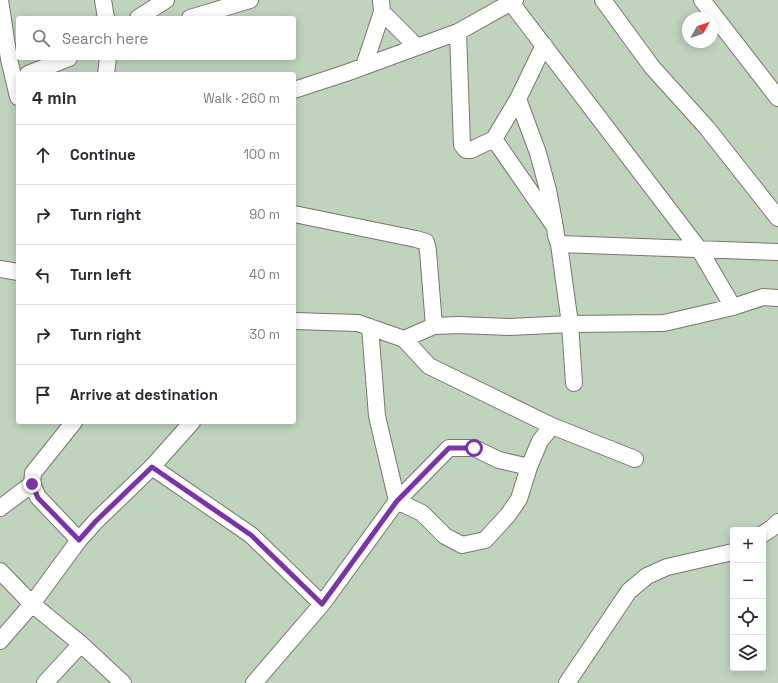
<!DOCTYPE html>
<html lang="en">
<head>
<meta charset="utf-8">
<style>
	body { margin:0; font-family:"Space Grotesk",sans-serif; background:#f2f2f3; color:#2b2b33 }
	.controls { position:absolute; right:12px; bottom:12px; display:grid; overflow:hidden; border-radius:4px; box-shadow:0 2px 10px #0003 }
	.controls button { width:36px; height:36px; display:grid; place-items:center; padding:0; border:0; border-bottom:1px solid #e1e1e2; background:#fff; color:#2b2b33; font:20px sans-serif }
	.compass { position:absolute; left:682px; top:12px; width:36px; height:36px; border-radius:50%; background:#fff; box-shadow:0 2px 10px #0003; rotate:50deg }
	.stop { position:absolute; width:12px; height:12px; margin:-9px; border:3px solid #7b34a7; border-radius:50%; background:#fff }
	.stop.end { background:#7b34a7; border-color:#fff; box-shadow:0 1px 4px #0008 }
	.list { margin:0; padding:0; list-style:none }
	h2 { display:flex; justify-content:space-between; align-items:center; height:52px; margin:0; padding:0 16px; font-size:17px }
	h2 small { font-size:13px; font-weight:400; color:#7c7c81 }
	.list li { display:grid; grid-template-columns:26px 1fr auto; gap:12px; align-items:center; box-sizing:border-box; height:60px; padding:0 16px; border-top:1px solid #e1e1e2 }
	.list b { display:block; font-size:15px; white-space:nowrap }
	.list em { font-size:13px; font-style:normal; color:#7c7c81 }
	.icon { flex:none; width:22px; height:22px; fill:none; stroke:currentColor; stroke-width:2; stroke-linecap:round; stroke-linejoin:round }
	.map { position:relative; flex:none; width:778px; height:683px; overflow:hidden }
	.search { position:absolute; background:#fff; box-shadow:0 2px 10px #0003; left:16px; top:16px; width:280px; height:44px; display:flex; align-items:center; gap:10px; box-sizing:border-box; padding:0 14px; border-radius:4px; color:#7c7c81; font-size:15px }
	.panel { position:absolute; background:#fff; box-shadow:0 2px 10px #0003; left:16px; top:72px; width:280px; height:352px; border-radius:4px }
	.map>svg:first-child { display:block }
</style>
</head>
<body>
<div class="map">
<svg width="778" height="683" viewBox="0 0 778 683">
	<rect width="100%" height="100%" fill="#f9f7ee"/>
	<!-- green -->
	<path fill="#bfd3bd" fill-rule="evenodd" d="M 0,0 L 778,0 L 778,683 L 0,683 ZM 18,18 L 294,18 L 294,58 L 18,58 ZM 688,18 L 712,18 L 712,42 L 688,42 ZM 18,74 L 294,74 L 294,422 L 18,422 ZM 733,530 L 763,530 L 763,668 L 733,668 Z"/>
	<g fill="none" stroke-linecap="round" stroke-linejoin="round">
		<!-- street casing -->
		<g stroke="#79776f" stroke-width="18">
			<path id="street" d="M 0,0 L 9,59 L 18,97
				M 103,0 L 106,18
				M 509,0 L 699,249 L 733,307
				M 603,0 L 652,67 L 707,128 L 778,218
				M 702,0 L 778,98
				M 382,12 L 417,47
				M 138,18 L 166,0
				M 190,18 L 250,0
				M 458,32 L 462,145 L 466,150 L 471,150 L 494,139
				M 544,45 L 518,99 L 494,139 L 555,227 L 556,236 L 559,244 L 778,252
				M 364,66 L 382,12 L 381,0
				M 28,74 L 69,58
				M 106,74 L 108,58
				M 294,90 L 346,73 L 458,32 L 515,0
				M 518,99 L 538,153 L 548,190 L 554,222
				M 294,214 L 416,239 L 426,242 L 428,251 L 434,326
				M 559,244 L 570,324 L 574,383
				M 0,269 L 18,272
				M 294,321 L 358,323 L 404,339 L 434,326 L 458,325 L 510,327 L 570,324 L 664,323 L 733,307 L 763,297 L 778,298
				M 370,327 L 377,416 L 397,501 L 422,513 L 445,536 L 462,545 L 485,540 L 508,515 L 519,499 L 529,467 L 540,441 L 552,426
				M 404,339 L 429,366 L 552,426 L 635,459
				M 74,422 L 33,473 L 32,484 L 38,497 L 79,540
				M 152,467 L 251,535 L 322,604
				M 0,508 L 32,484
				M 763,534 L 772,528 L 778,522
				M 0,571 L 32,604 L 81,644 L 123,683
				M 0,641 L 32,604 L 79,540 L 96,521 L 152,467 L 192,422
				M 45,683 L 81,644
				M 254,683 L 322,604 L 397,501 L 449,448 L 474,448 L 499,460 L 529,467
				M 567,683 L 629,591 L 647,576 L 667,567 L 733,552"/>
		</g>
		<!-- street -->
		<use href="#street" stroke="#fff" stroke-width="16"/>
	</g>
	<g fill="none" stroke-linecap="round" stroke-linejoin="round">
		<!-- route -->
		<path stroke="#7b34a7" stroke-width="5" d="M 32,484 L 38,498 L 79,540 L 96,521 L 152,467 L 251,535 L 322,604 L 397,501 L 449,448 L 474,448"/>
	</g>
</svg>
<div class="controls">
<button>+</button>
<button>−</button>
<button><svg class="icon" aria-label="locate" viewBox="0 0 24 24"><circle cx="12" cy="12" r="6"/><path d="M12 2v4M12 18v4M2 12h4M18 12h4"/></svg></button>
<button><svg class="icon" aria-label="layers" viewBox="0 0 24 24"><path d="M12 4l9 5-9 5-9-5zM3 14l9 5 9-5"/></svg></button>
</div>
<svg class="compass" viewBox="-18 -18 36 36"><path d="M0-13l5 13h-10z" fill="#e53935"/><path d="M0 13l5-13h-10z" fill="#7c7c81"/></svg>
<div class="stop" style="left:474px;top:448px"></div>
<div class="stop end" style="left:32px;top:484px"></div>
<div class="search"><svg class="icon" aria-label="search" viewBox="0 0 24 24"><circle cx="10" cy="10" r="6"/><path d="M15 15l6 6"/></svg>Search here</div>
<section class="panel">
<h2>4 min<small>Walk · 260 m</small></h2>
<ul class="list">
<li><svg class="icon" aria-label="ahead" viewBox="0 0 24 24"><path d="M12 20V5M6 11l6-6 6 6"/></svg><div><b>Continue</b></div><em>100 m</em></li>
<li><svg class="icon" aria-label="right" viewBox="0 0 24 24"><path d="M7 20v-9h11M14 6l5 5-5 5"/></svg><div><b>Turn right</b></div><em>90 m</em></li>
<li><svg class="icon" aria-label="left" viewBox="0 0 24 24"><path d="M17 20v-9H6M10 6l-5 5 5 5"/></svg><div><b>Turn left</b></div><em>40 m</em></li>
<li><svg class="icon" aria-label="right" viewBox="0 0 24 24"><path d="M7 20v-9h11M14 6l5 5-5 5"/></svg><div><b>Turn right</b></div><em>30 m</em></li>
<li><svg class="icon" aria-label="arrive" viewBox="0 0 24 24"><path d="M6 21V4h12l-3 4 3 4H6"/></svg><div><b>Arrive at destination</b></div></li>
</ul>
</section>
</div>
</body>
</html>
